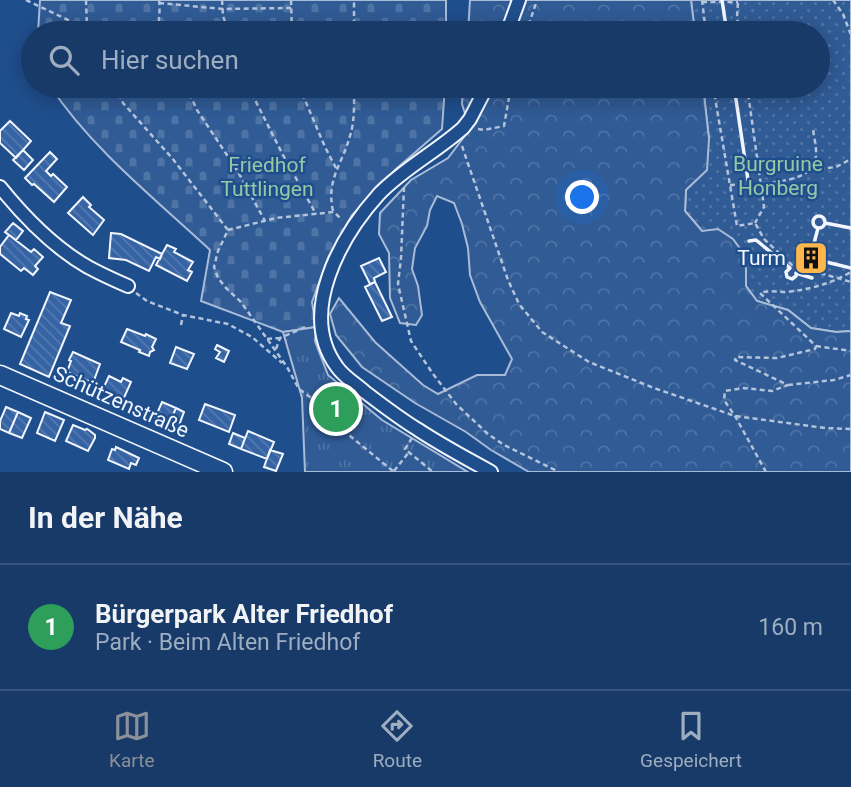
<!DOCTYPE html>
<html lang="de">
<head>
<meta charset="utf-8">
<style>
	body { margin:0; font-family:Roboto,sans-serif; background:#20416f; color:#f1f3f6 }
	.you { position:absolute; left:583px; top:198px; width:24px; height:24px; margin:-18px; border:5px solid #fff; border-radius:50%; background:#1a73e8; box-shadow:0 0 0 10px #1a73e833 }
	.badge { display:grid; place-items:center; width:46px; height:46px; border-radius:50%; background:#8c9099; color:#fff; font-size:23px; font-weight:700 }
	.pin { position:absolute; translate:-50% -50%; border:4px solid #fff; box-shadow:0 2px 7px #0006 }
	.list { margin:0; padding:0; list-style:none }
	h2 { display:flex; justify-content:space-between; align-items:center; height:91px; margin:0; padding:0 28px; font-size:30px }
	h2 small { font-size:23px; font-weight:400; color:#9eadc0 }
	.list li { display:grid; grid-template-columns:46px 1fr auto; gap:21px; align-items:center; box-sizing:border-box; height:126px; padding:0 28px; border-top:2px solid #36547d }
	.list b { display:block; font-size:26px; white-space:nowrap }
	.list p { margin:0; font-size:23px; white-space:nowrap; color:#9eadc0 }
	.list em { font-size:23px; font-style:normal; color:#9eadc0 }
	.icon { flex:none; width:38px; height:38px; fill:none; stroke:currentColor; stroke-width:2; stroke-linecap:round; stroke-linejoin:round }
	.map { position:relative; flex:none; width:851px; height:472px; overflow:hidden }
	.search { position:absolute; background:#173a69; box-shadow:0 4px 18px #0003; left:21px; right:21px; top:21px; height:77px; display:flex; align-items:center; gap:18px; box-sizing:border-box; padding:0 24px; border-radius:38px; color:#9eadc0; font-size:26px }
	.sheet { height:217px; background:#173a69 }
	nav { display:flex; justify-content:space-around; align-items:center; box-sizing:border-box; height:98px; border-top:2px solid #36547d; background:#173a69; font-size:19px; color:#9eadc0 }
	nav a { display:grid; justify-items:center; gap:4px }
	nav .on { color:#8c9099 }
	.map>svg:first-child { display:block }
</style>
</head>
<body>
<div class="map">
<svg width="851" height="472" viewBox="0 0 851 472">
	<defs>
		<pattern id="grass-dots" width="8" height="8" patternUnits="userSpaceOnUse" patternTransform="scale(1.75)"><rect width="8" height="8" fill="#305b95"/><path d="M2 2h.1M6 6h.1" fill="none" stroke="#4e73a5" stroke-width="1.8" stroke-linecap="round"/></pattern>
		<pattern id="forest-crowns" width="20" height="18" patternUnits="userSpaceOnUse" patternTransform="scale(1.75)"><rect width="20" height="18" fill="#305b95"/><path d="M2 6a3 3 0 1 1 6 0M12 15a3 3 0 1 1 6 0" fill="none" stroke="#4e73a5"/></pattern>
		<pattern id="cemetery-stones" width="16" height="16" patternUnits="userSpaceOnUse" patternTransform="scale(1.75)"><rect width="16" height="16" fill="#305b95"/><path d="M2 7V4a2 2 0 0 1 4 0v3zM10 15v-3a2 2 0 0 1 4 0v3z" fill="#4e73a5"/></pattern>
		<pattern id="park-tufts" width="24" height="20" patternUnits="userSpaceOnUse" patternTransform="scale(1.75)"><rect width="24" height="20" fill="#305b95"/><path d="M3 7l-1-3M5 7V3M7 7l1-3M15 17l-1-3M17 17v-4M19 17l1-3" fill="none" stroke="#4e73a5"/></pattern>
		<pattern id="building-back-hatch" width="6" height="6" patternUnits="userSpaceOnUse" patternTransform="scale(1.75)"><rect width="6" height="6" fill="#3563a3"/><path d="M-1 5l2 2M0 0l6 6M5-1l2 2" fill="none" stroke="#537ab1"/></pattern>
	</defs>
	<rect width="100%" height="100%" fill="#1f4e8c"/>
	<!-- grass -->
	<path fill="url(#grass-dots)" stroke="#a8bbd7" stroke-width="2" d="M 691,0 L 851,0 L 851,331 L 836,332 L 811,328 L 788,310 L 757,301 L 746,286 L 746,269 L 702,231 L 685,211 L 686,190 L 709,139 L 703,86 L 818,86 L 818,33 L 695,33 Z"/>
	<!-- forest -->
	<path fill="url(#forest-crowns)" stroke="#a8bbd7" stroke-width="2" d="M 470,0 L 691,0 L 695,33 L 468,33 Z
		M 463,86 L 703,86 L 709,139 L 707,170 L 686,190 L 685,211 L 702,231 L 718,229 L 733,239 L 741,250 L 746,269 L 746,286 L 757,301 L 788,310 L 811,328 L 836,332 L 851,331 L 851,472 L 529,472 L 491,450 L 466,432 L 415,403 L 362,367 L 336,335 L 330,314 L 339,298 L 375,342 L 423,385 L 438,394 L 477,375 L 505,375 L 512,359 L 480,302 L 470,275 L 468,248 L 462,224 L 454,203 L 437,196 L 430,210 L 427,226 L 415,248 L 412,269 L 418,286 L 422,315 L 416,325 L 400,323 L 390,298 L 389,253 L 379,234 L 380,213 L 411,180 L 448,158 L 470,129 L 462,104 Z"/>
	<!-- cemetery -->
	<path fill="url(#cemetery-stones)" stroke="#a8bbd7" stroke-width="2" d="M 40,0 L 446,0 L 446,33 L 38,33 Z
		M 50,86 L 445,86 L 442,129 L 396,169 L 352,215 L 328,258 L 312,302 L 316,327 L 283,332 L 201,301 L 210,250 C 154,198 92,149 50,86 Z"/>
	<!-- park -->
	<path fill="url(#park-tufts)" stroke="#a8bbd7" stroke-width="2" d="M 316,327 L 315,341 L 328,375 L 382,420 L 468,472 L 305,472 L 302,398 L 283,332 Z"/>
	<!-- building -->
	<path fill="url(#building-back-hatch)" stroke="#f2f6ff" stroke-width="2" d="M 10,121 L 31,141 L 16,158 L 0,143 L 0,131 Z
		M 23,150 L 33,160 L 24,170 L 13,160 Z
		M 50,152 L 57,159 L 46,171 L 51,176 L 53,174 L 67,187 L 54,202 L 34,184 L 32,185 L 25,178 Z
		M 83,197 L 91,205 L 89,207 L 104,220 L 93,235 L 68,213 Z
		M 13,223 L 23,231 L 16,240 L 5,232 Z
		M 111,233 L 121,234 L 162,254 L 160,259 L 156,257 L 149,271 L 126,260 L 109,258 Z
		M 9,235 L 31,252 L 34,249 L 43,257 L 35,266 L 38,269 L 33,275 L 24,268 L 21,271 L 0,254 L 0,247 Z
		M 167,245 L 176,249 L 174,252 L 193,262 L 188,270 L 192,272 L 187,281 L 156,265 Z
		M804 258a7 7 0 1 1 14 0a7 7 0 1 1-14 0Z
		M 379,258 L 386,272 L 374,278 L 375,282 L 370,284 L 361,266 Z
		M 375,282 L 392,317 L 382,321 L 365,287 Z
		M 50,292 L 71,300 L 61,323 L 70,326 L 49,377 L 20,364 Z
		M 11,313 L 19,316 L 20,313 L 27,316 L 26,319 L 29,320 L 21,337 L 4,329 Z
		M 127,329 L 145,336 L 146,334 L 156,339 L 152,347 L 154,350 L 150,352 L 149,356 L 139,352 L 140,350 L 121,342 Z
		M 217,345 L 229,351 L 224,362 L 216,358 L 220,352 L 215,349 Z
		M 176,347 L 194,354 L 187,369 L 170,363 Z
		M 73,352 L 100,364 L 93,383 L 67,372 L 71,361 L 69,360 Z
		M 109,376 L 121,382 L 123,378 L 131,382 L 123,400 L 102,391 Z
		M 162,402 L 176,408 L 169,424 L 155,418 Z
		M 205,404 L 235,415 L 229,432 L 199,420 Z
		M 6,407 L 18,412 L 9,433 L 0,429 L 0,421 Z
		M 176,408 L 184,412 L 178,428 L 169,424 Z
		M 18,412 L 31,418 L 22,438 L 9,433 Z
		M 45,412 L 64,420 L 55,441 L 37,433 Z
		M 73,425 L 85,430 L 87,429 L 90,431 L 95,435 L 95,438 L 88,451 L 66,441 Z
		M 248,431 L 274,442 L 267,459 L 241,449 Z
		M 233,433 L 245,438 L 241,449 L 229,444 Z
		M 116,447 L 139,458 L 136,465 L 131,463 L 129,469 L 108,460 L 112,449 L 115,450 Z
		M 270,450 L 283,454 L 276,471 L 264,467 Z"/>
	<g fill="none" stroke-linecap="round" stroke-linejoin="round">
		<!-- street casing -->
		<g stroke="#f2f6ff" stroke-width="16">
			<path id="street" d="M 507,33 L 519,0
				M 487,86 L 470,119 L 463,128 C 436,152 404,168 379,194 C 341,236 297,313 337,367 C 344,377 356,384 365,392 C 382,405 399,418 417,429 C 441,445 466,458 491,472
				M 0,187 C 25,218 53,247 88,267 C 101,274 114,280 128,286"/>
		</g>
		<!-- secondary casing -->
		<g stroke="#f2f6ff" stroke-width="21">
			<path id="secondary" d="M 0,375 L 223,472"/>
		</g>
		<!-- path -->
		<path stroke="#b3c4dc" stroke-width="2.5" stroke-dasharray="5 3.5" stroke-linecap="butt" d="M 26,0 L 87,29 L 89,33
			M 86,0 L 87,29 L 105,23 L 157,22
			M 159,0 C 161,12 157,21 160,33
			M 222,0 L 223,16 L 229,33
			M 291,0 L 292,33
			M 702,0 L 706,33
			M 833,0 L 843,14 L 851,35
			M 702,2 L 738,2
			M 159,3 L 223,9 L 291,8
			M 354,33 L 354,0
			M 526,33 L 537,0
			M 740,33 L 737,17 L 738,2 L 741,0
			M 115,86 L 123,103 L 172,158 L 228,230 L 218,251 L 214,267 L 218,278 L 226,288 L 241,302 L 287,367 L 299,389 L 310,397 L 344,431 L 394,472
			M 186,86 L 197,110 L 237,170 L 265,221
			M 248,86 L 283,155 L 316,214
			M 299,86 L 325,147 L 337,170
			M 713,86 L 737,226 L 755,223 L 764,239 L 792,265 L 851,282
			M 747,86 L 764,207 L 755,223
			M 478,129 L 484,130 L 504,126 L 511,86
			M 462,146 L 508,280 L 519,304 L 542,332 L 589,362 L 654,388 L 735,416 L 825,428 L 851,429
			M 811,170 L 836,167 L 851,159
			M 730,185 C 749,184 809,185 815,162 C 818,152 814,138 813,129
			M 404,187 L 401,258 L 398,284 L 411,341 L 433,374 L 456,404 L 488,434 L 504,445 L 559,472
			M 333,211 C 326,179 342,165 350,136 C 355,121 354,102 354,86
			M 851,228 L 851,232
			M 228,230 L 276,218 L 334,212 L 342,220
			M 136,293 L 147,301 L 183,315 L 228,324 L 252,337 L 282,363
			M 181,325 L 183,315
			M 267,339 L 280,338
			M 816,346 L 851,351
			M 276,349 L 280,338 L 308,326
			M 788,385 L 834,380 L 851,375
			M 412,438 L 405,449 L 433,472
			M 394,471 L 409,452
			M 766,472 L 735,416 L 724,400 L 725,391 L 744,388 L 772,391 L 788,385 L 735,360 L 736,357 L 777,358 L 815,349 L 816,346 L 760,293 C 768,290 778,292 787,292 C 811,289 830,284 851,272"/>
		<!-- street -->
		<use href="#street" stroke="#1f4e8c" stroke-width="12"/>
		<!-- secondary -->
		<use href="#secondary" stroke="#1f4e8c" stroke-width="18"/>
		<!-- wall -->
		<path stroke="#f2f6ff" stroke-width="3.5" d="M 722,0 L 727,33
			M 734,86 L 748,180
			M813 222a6 6 0 1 1 12 0a6 6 0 1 1-12 0Z
			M 825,223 L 851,228
			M 749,241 L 756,240 L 790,268 L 786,272 L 787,277 L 792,279 L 796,276 L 796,273 L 812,278
			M 812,251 L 818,228
			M 818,260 L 851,268"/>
	</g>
	<!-- icons -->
	<defs>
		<g id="building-square" transform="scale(1.75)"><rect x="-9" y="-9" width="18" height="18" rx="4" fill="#ffb74d" stroke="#1f4e8c"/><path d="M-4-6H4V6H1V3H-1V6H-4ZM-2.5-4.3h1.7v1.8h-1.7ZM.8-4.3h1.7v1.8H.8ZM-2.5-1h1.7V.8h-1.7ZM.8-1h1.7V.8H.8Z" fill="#111"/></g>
	</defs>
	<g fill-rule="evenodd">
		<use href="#building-square" x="811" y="258"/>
	</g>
	<g text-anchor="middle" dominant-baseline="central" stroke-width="5" stroke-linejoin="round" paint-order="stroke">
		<!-- park labels -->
		<g font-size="21" fill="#97c8a6" stroke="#1f4e8c">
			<text x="778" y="164">Burgruine<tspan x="778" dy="24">Honberg</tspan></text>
			<text x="267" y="165">Friedhof<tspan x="267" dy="24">Tuttlingen</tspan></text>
		</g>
		<!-- poi labels -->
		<g font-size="21" fill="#f2f6ff" stroke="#1f4e8c" text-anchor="end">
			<text x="786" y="258">Turm</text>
		</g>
		<!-- street labels -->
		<g font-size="21" fill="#f2f6ff" stroke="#1f4e8c">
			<text transform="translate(121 402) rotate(24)">Schützenstraße</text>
		</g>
	</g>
</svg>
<div class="you"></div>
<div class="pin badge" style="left:336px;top:409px;background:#2e9e5b">1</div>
<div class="search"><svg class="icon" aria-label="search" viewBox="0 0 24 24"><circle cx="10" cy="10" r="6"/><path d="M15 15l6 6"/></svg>Hier suchen</div>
</div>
<section class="sheet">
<h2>In der Nähe<small></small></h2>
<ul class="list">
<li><span class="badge" style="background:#2e9e5b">1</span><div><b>Bürgerpark Alter Friedhof</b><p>Park · Beim Alten Friedhof</p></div><em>160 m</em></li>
</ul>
</section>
<nav>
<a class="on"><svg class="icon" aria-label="map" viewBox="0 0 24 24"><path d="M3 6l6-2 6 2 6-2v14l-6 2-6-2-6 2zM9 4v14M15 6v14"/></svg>Karte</a>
<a><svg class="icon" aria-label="directions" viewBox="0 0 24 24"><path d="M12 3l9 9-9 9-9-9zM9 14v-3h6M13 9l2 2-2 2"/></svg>Route</a>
<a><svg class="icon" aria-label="saved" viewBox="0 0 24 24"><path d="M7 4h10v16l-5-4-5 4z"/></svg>Gespeichert</a>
</nav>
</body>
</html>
